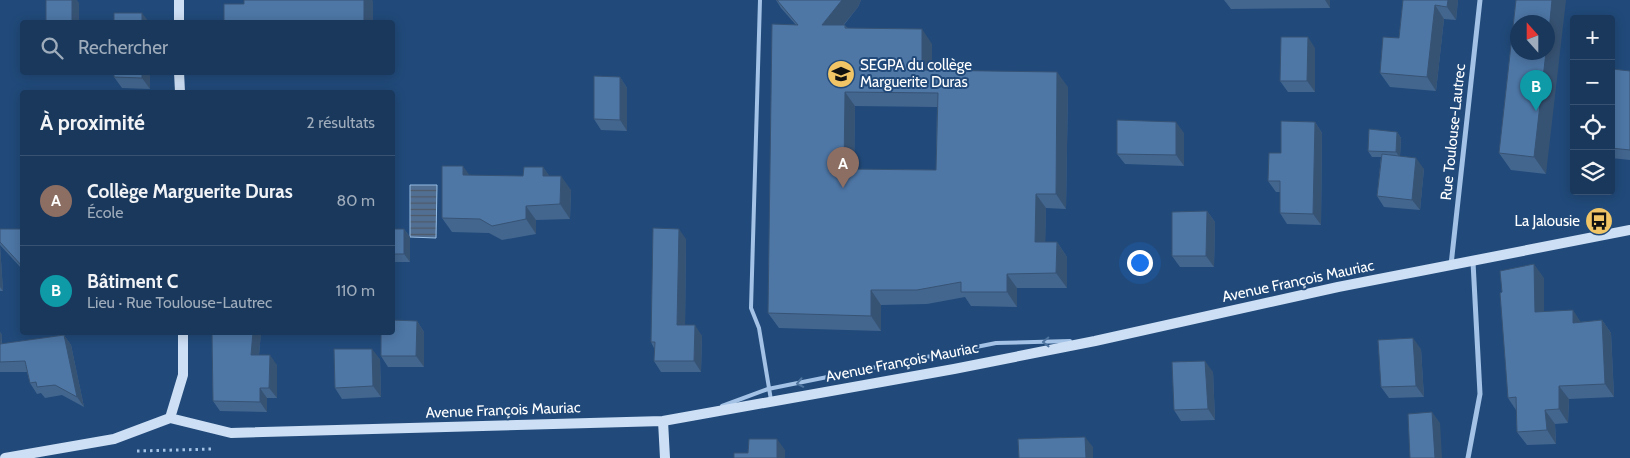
<!DOCTYPE html>
<html lang="fr">
<head>
<meta charset="utf-8">
<style>
	body { margin:0; font-family:Cabin,sans-serif; background:#264365; color:#f1f3f6 }
	.controls { position:absolute; right:15px; top:15px; display:grid; overflow:hidden; border-radius:5px; box-shadow:0 2px 12px #0003 }
	.controls button { width:45px; height:45px; display:grid; place-items:center; padding:0; border:0; border-bottom:1px solid #375272; background:#19385c; color:#f1f3f6; font:25px sans-serif }
	.compass { position:absolute; left:1510px; top:15px; width:45px; height:45px; border-radius:50%; background:#19385c; box-shadow:0 2px 12px #0003; rotate:339deg }
	.you { position:absolute; left:1139px; top:262px; width:18px; height:18px; margin:-12px; border:4px solid #fff; border-radius:50%; background:#1a73e8; box-shadow:0 0 0 8px #1a73e833 }
	.badge { display:grid; place-items:center; width:32px; height:32px; border-radius:50%; background:#e797bd; color:#fff; font-size:16px; font-weight:700 }
	.pin { position:absolute; translate:-50% -41px; filter:drop-shadow(0 1px 2px #0008) }
	.pin::after { content:''; position:absolute; top:26px; width:18px; height:15px; background:inherit; clip-path:polygon(0 0,100% 0,50% 100%) }
	.list { margin:0; padding:0; list-style:none }
	h2 { display:flex; justify-content:space-between; align-items:center; height:65px; margin:0; padding:0 20px; font-size:21px }
	h2 small { font-size:16px; font-weight:400; color:#9facbb }
	.list li { display:grid; grid-template-columns:32px 1fr auto; gap:15px; align-items:center; box-sizing:border-box; height:90px; padding:0 20px; border-top:1px solid #375272 }
	.list b { display:block; font-size:19px; white-space:nowrap }
	.list p { margin:0; font-size:16px; white-space:nowrap; color:#9facbb }
	.list em { font-size:16px; font-style:normal; color:#9facbb }
	.icon { flex:none; width:28px; height:28px; fill:none; stroke:currentColor; stroke-width:2; stroke-linecap:round; stroke-linejoin:round }
	.map { position:relative; flex:none; width:1630px; height:458px; overflow:hidden }
	.search { position:absolute; background:#19385c; box-shadow:0 2px 12px #0003; left:20px; top:20px; width:375px; height:55px; display:flex; align-items:center; gap:12px; box-sizing:border-box; padding:0 18px; border-radius:5px; color:#9facbb; font-size:19px }
	.panel { position:absolute; background:#19385c; box-shadow:0 2px 12px #0003; left:20px; top:90px; width:375px; height:245px; border-radius:5px }
	.map>svg:first-child { display:block }
</style>
</head>
<body>
<div class="map">
<svg width="1630" height="458" viewBox="0 0 1630 458">
	<defs>
		<pattern id="water-rules" width="6" height="5" patternUnits="userSpaceOnUse" patternTransform="scale(1.25)"><rect width="6" height="5" fill="#516f93"/><path d="M0 2.5h6" fill="none" stroke="#4e5a68"/></pattern>
	</defs>
	<rect width="100%" height="100%" fill="#214a7a"/>
	<!-- water -->
	<path fill="url(#water-rules)" stroke="#97bee6" d="M 410,185 L 437,185 L 436,238 L 410,237 Z"/>
	<g fill="none" stroke-linecap="round" stroke-linejoin="round">
		<!-- path -->
		<path stroke="#a3c2e5" stroke-width="3" stroke-dasharray="2.5 4" stroke-linecap="butt" d="M 137,451 L 213,449"/>
		<!-- lane -->
		<path stroke="#a3c2e5" stroke-width="4" d="M 760,0 L 751,308 L 759,328 L 771,400
			M 722,406 L 768,389 L 996,343 L 1070,341"/>
		<!-- street -->
		<path stroke="#a3c2e5" stroke-width="5" d="M 1451,265 L 1480,0
			M 1468,458 L 1480,394 L 1473,262"/>
		<!-- secondary -->
		<path stroke="#cddff5" stroke-width="10" d="M 179,0 L 179,22
			M 179,72 L 180,92
			M 170,418 L 231,433 L 663,421 L 954,369 L 1095,341 L 1338,287 L 1630,230
			M 170,418 L 183,375 L 183,332
			M 663,421 L 665,458
			M 5,458 L 114,439 L 170,418"/>
	</g>
	<!-- wall -->
	<path fill="#43668f" fill-rule="evenodd" d="M 776,0 L 861,0 L 858,7 L 844,25 L 848,28 L 932,44 L 932,70 L 1068,87 L 1066,209 L 1046,208 L 1045,242 L 1057,242 L 1067,257 L 1067,288 L 1017,288 L 1017,307 L 971,306 L 965,297 L 927,304 L 881,305 L 881,331 L 779,328 L 768,313 L 796,25 L 781,8 ZM 855,106 L 937,107 L 936,170 L 854,169 Z
		M 1224,0 L 1330,0 L 1330,8 L 1231,9 Z
		M 1403,0 L 1458,0 L 1456,20 L 1444,19 L 1436,91 L 1390,87 L 1380,73 L 1399,38 Z
		M 1516,0 L 1546,174 L 1511,170 L 1499,153 Z
		M 1315,48 L 1315,92 L 1288,92 L 1280,81 Z
		M 1630,71 L 1630,160 L 1611,158 L 1611,76 Z
		M 150,72 L 150,89 L 122,88 L 114,77 Z
		M 620,77 L 627,88 L 627,131 L 601,130 L 594,119 Z
		M 1315,122 L 1322,133 L 1321,225 L 1287,224 L 1280,213 L 1280,192 L 1276,192 L 1268,181 L 1281,153 Z
		M 1397,132 L 1401,138 L 1400,156 L 1424,169 L 1420,210 L 1384,207 L 1377,196 L 1381,157 L 1372,157 L 1368,151 Z
		M 1184,133 L 1184,166 L 1125,164 L 1117,154 Z
		M 543,167 L 549,176 L 571,190 L 570,219 L 536,220 L 536,234 L 502,240 L 489,233 L 452,232 L 442,218 L 470,176 L 523,176 Z
		M 1207,211 L 1215,222 L 1214,267 L 1180,267 L 1172,256 Z
		M 0,229 L 22,229 L 22,269 L 0,245 L 3,291 L 0,291 Z
		M 392,229 L 404,229 L 410,237 L 410,262 L 392,262 Z
		M 686,239 L 685,325 L 702,336 L 701,372 L 661,372 L 654,361 L 654,348 L 651,342 Z
		M 1544,278 L 1544,311 L 1581,322 L 1602,320 L 1611,333 L 1614,397 L 1569,399 L 1568,423 L 1555,424 L 1556,444 L 1527,445 L 1517,432 L 1516,410 L 1508,398 Z
		M 417,321 L 424,332 L 424,367 L 388,367 L 381,356 Z
		M 0,332 L 2,335 L 2,344 L 64,335 L 71,345 L 84,407 L 62,395 L 45,398 L 41,393 L 37,394 L 30,383 L 27,372 L 0,372 Z
		M 212,332 L 261,332 L 259,355 L 277,365 L 277,398 L 267,398 L 267,412 L 220,411 L 213,401 Z
		M 1421,349 L 1424,397 L 1389,398 L 1381,387 Z
		M 380,359 L 381,397 L 342,399 L 335,388 Z
		M 1213,372 L 1215,420 L 1181,421 L 1174,410 Z"/>
	<!-- shaded-wall -->
	<path fill="#375374" d="M 72,0 L 77,0 L 79,3 L 79,22 L 72,22 Z
		M 364,0 L 372,0 L 373,1 L 373,22 L 364,22 Z
		M 842,0 L 861,0 L 858,7 L 832,39 L 822,25 Z
		M 1325,0 L 1330,0 L 1330,8 Z
		M 1448,0 L 1458,0 L 1456,20 L 1447,7 Z
		M 1552,0 L 1566,0 L 1546,174 L 1534,157 L 1546,52 L 1548,52 L 1548,41 Z
		M 1435,5 L 1444,19 L 1436,91 L 1427,77 Z
		M 142,13 L 149,22 L 142,22 Z
		M 922,29 L 932,44 L 932,84 L 922,70 Z
		M 1308,37 L 1315,48 L 1315,92 L 1307,81 Z
		M 142,72 L 150,72 L 150,89 L 142,78 Z
		M 1057,72 L 1068,87 L 1066,209 L 1056,194 Z
		M 620,77 L 627,88 L 627,131 L 620,120 Z
		M 845,92 L 855,106 L 854,184 L 844,169 Z
		M 1176,122 L 1184,133 L 1184,166 L 1176,155 Z
		M 1315,122 L 1322,133 L 1321,225 L 1313,214 Z
		M 1397,132 L 1401,138 L 1400,158 L 1396,152 Z
		M 1416,158 L 1424,169 L 1420,210 L 1412,200 Z
		M 463,166 L 473,180 L 463,175 Z
		M 543,167 L 553,181 L 543,176 Z
		M 561,176 L 571,190 L 570,219 L 560,204 Z
		M 1036,194 L 1046,208 L 1045,257 L 1035,242 Z
		M 526,206 L 536,220 L 536,234 L 526,219 Z
		M 1207,211 L 1215,222 L 1214,267 L 1206,256 Z
		M 404,229 L 410,237 L 410,262 L 404,254 Z
		M 679,229 L 686,239 L 685,336 L 677,325 Z
		M 1057,242 L 1067,257 L 1067,288 L 1056,273 Z
		M 0,245 L 3,291 L 0,287 Z
		M 1534,264 L 1544,278 L 1544,325 L 1535,312 Z
		M 1007,274 L 1017,288 L 1017,307 L 1007,292 Z
		M 871,290 L 881,305 L 881,331 L 871,316 Z
		M 1573,310 L 1582,324 L 1573,323 Z
		M 1602,320 L 1611,333 L 1614,397 L 1605,384 Z
		M 417,321 L 424,332 L 424,367 L 416,356 Z
		M 695,325 L 702,336 L 701,372 L 694,361 Z
		M 0,332 L 2,335 L 1,355 L 0,353 Z
		M 253,332 L 261,333 L 258,366 L 251,355 Z
		M 64,335 L 71,345 L 84,407 L 77,397 Z
		M 1413,338 L 1421,349 L 1424,397 L 1416,386 Z
		M 372,349 L 380,359 L 381,397 L 373,386 Z
		M 270,355 L 277,365 L 277,398 L 269,388 Z
		M 1205,361 L 1213,372 L 1215,420 L 1208,409 Z
		M 1559,386 L 1569,399 L 1568,423 L 1559,409 Z
		M 260,388 L 267,398 L 267,412 L 260,402 Z
		M 1545,410 L 1555,424 L 1556,444 L 1547,430 Z
		M 1432,412 L 1440,423 L 1442,458 L 1435,458 Z
		M 1085,437 L 1093,447 L 1093,458 L 1086,458 Z
		M 777,439 L 785,450 L 785,458 L 777,458 Z"/>
	<!-- building -->
	<path fill="#4e77a6" stroke="#375374" fill-rule="evenodd" d="M 46,0 L 72,0 L 72,22 L 46,22 Z
		M 244,0 L 364,0 L 364,22 L 224,22 L 224,4 L 244,4 Z
		M 777,0 L 842,0 L 822,25 L 845,25 L 845,28 L 922,29 L 922,70 L 1057,72 L 1056,194 L 1036,194 L 1035,242 L 1057,242 L 1056,273 L 1007,274 L 1007,292 L 961,292 L 961,282 L 917,290 L 871,290 L 871,316 L 768,313 L 772,24 L 798,25 ZM 845,92 L 938,93 L 936,170 L 844,169 Z
		M 1403,0 L 1448,0 L 1447,7 L 1435,5 L 1427,77 L 1380,73 L 1383,37 L 1399,38 Z
		M 1516,0 L 1552,0 L 1548,41 L 1548,22 L 1518,22 L 1518,52 L 1546,52 L 1534,157 L 1499,153 Z
		M 114,13 L 142,13 L 142,22 L 114,22 Z
		M 1281,37 L 1308,37 L 1307,81 L 1280,81 Z
		M 1612,69 L 1630,71 L 1630,150 L 1611,148 L 1611,76 Z
		M 114,72 L 142,72 L 142,78 L 114,77 Z
		M 594,76 L 620,77 L 620,120 L 594,119 Z
		M 1117,120 L 1176,122 L 1176,155 L 1117,154 Z
		M 1281,121 L 1315,122 L 1313,214 L 1280,213 L 1280,181 L 1268,181 L 1269,153 L 1281,153 Z
		M 1369,129 L 1397,132 L 1396,152 L 1368,151 Z
		M 1382,154 L 1416,158 L 1412,200 L 1377,196 Z
		M 442,166 L 463,166 L 463,175 L 523,176 L 524,167 L 543,167 L 543,176 L 561,176 L 560,204 L 526,206 L 526,219 L 492,226 L 480,219 L 442,218 Z
		M 1207,211 L 1206,256 L 1172,256 L 1172,212 Z
		M 653,228 L 679,229 L 677,325 L 695,325 L 694,361 L 654,361 L 655,342 L 651,342 Z
		M 0,229 L 22,229 L 22,266 L 0,242 Z
		M 392,229 L 404,229 L 404,254 L 392,254 Z
		M 1534,264 L 1535,312 L 1573,310 L 1573,323 L 1602,320 L 1605,384 L 1559,386 L 1559,409 L 1545,410 L 1547,430 L 1517,432 L 1516,397 L 1508,398 L 1500,293 L 1502,292 L 1500,271 Z
		M 392,320 L 417,321 L 416,356 L 381,356 L 381,332 L 392,332 Z
		M 212,332 L 253,332 L 251,355 L 270,355 L 269,388 L 260,388 L 260,402 L 213,401 Z
		M 64,335 L 77,397 L 55,385 L 37,387 L 36,382 L 30,383 L 25,361 L 0,362 L 0,344 Z
		M 1413,338 L 1416,386 L 1381,387 L 1378,340 Z
		M 334,349 L 372,349 L 373,386 L 335,388 Z
		M 1205,361 L 1208,409 L 1174,410 L 1172,362 Z
		M 1432,412 L 1435,458 L 1410,458 L 1408,414 Z
		M 1085,437 L 1086,458 L 1019,458 L 1018,439 Z
		M 749,439 L 777,439 L 777,458 L 734,458 L 734,453 L 748,453 Z"/>
	<!-- one-way arrows -->
	<defs><path id="oneway-chevron" d="M-2-3.5L2.5 0L-2 3.5" fill="none" stroke-width="1.6" stroke-linecap="round" stroke-linejoin="round" transform="scale(1.25)"/></defs>
	<g stroke="#4e749f">
		<use href="#oneway-chevron" transform="translate(1046 342) rotate(179)"/>
		<use href="#oneway-chevron" transform="translate(800 383) rotate(169)"/>
	</g>
	<!-- icons -->
	<defs>
		<g id="school-disc" transform="scale(1.4375)"><circle r="9.5" fill="#f1c565" stroke="#214a7a"/><path d="M0-5L7-2L0 1L-7-2ZM-4 1L0 2.5L4 1V4Q0 6-4 4Z" fill="#111"/></g>
		<g id="bus-disc" transform="scale(1.4375)"><circle r="9.5" fill="#f1c565" stroke="#214a7a"/><path d="M-5-6H5V4H4V6H2V4H-2V6H-4V4H-5ZM-3.5-4V0h7V-4ZM-3.5 1.2v1.5H-2V1.2ZM2 1.2v1.5H3.5V1.2Z" fill="#111"/></g>
	</defs>
	<g fill-rule="evenodd">
		<use href="#school-disc" x="841" y="74"/>
		<use href="#bus-disc" x="1599" y="221"/>
	</g>
	<g text-anchor="middle" dominant-baseline="central" stroke-width="4" stroke-linejoin="round" paint-order="stroke">
		<!-- poi labels -->
		<g font-size="15" fill="#fff" stroke="#214a7a" text-anchor="start">
			<text x="860" y="65">SEGPA du collège<tspan x="860" dy="17">Marguerite Duras</tspan></text>
			<text x="1580" y="221" text-anchor="end">La Jalousie</text>
		</g>
		<!-- street labels -->
		<g font-size="15" fill="#fff" stroke="#214a7a">
			<text transform="translate(1453 132) rotate(-84)">Rue Toulouse-Lautrec</text>
			<text transform="translate(1298 281) rotate(-12)">Avenue François Mauriac</text>
			<text transform="translate(902 362) rotate(-11)">Avenue François Mauriac</text>
			<text transform="translate(503 410) rotate(-2)">Avenue François Mauriac</text>
		</g>
	</g>
</svg>
<div class="controls">
<button>+</button>
<button>−</button>
<button><svg class="icon" aria-label="locate" viewBox="0 0 24 24"><circle cx="12" cy="12" r="6"/><path d="M12 2v4M12 18v4M2 12h4M18 12h4"/></svg></button>
<button><svg class="icon" aria-label="layers" viewBox="0 0 24 24"><path d="M12 4l9 5-9 5-9-5zM3 14l9 5 9-5"/></svg></button>
</div>
<svg class="compass" viewBox="-18 -18 36 36"><path d="M0-13l5 13h-10z" fill="#e53935"/><path d="M0 13l5-13h-10z" fill="#9facbb"/></svg>
<div class="you"></div>
<div class="pin badge" style="left:843px;top:188px;background:#8d6e63">A</div>
<div class="pin badge" style="left:1536px;top:111px;background:#0f9aa8">B</div>
<div class="search"><svg class="icon" aria-label="search" viewBox="0 0 24 24"><circle cx="10" cy="10" r="6"/><path d="M15 15l6 6"/></svg>Rechercher</div>
<section class="panel">
<h2>À proximité<small>2 résultats</small></h2>
<ul class="list">
<li><span class="badge" style="background:#8d6e63">A</span><div><b>Collège Marguerite Duras</b><p>École</p></div><em>80 m</em></li>
<li><span class="badge" style="background:#0f9aa8">B</span><div><b>Bâtiment C</b><p>Lieu · Rue Toulouse-Lautrec</p></div><em>110 m</em></li>
</ul>
</section>
</div>
</body>
</html>
